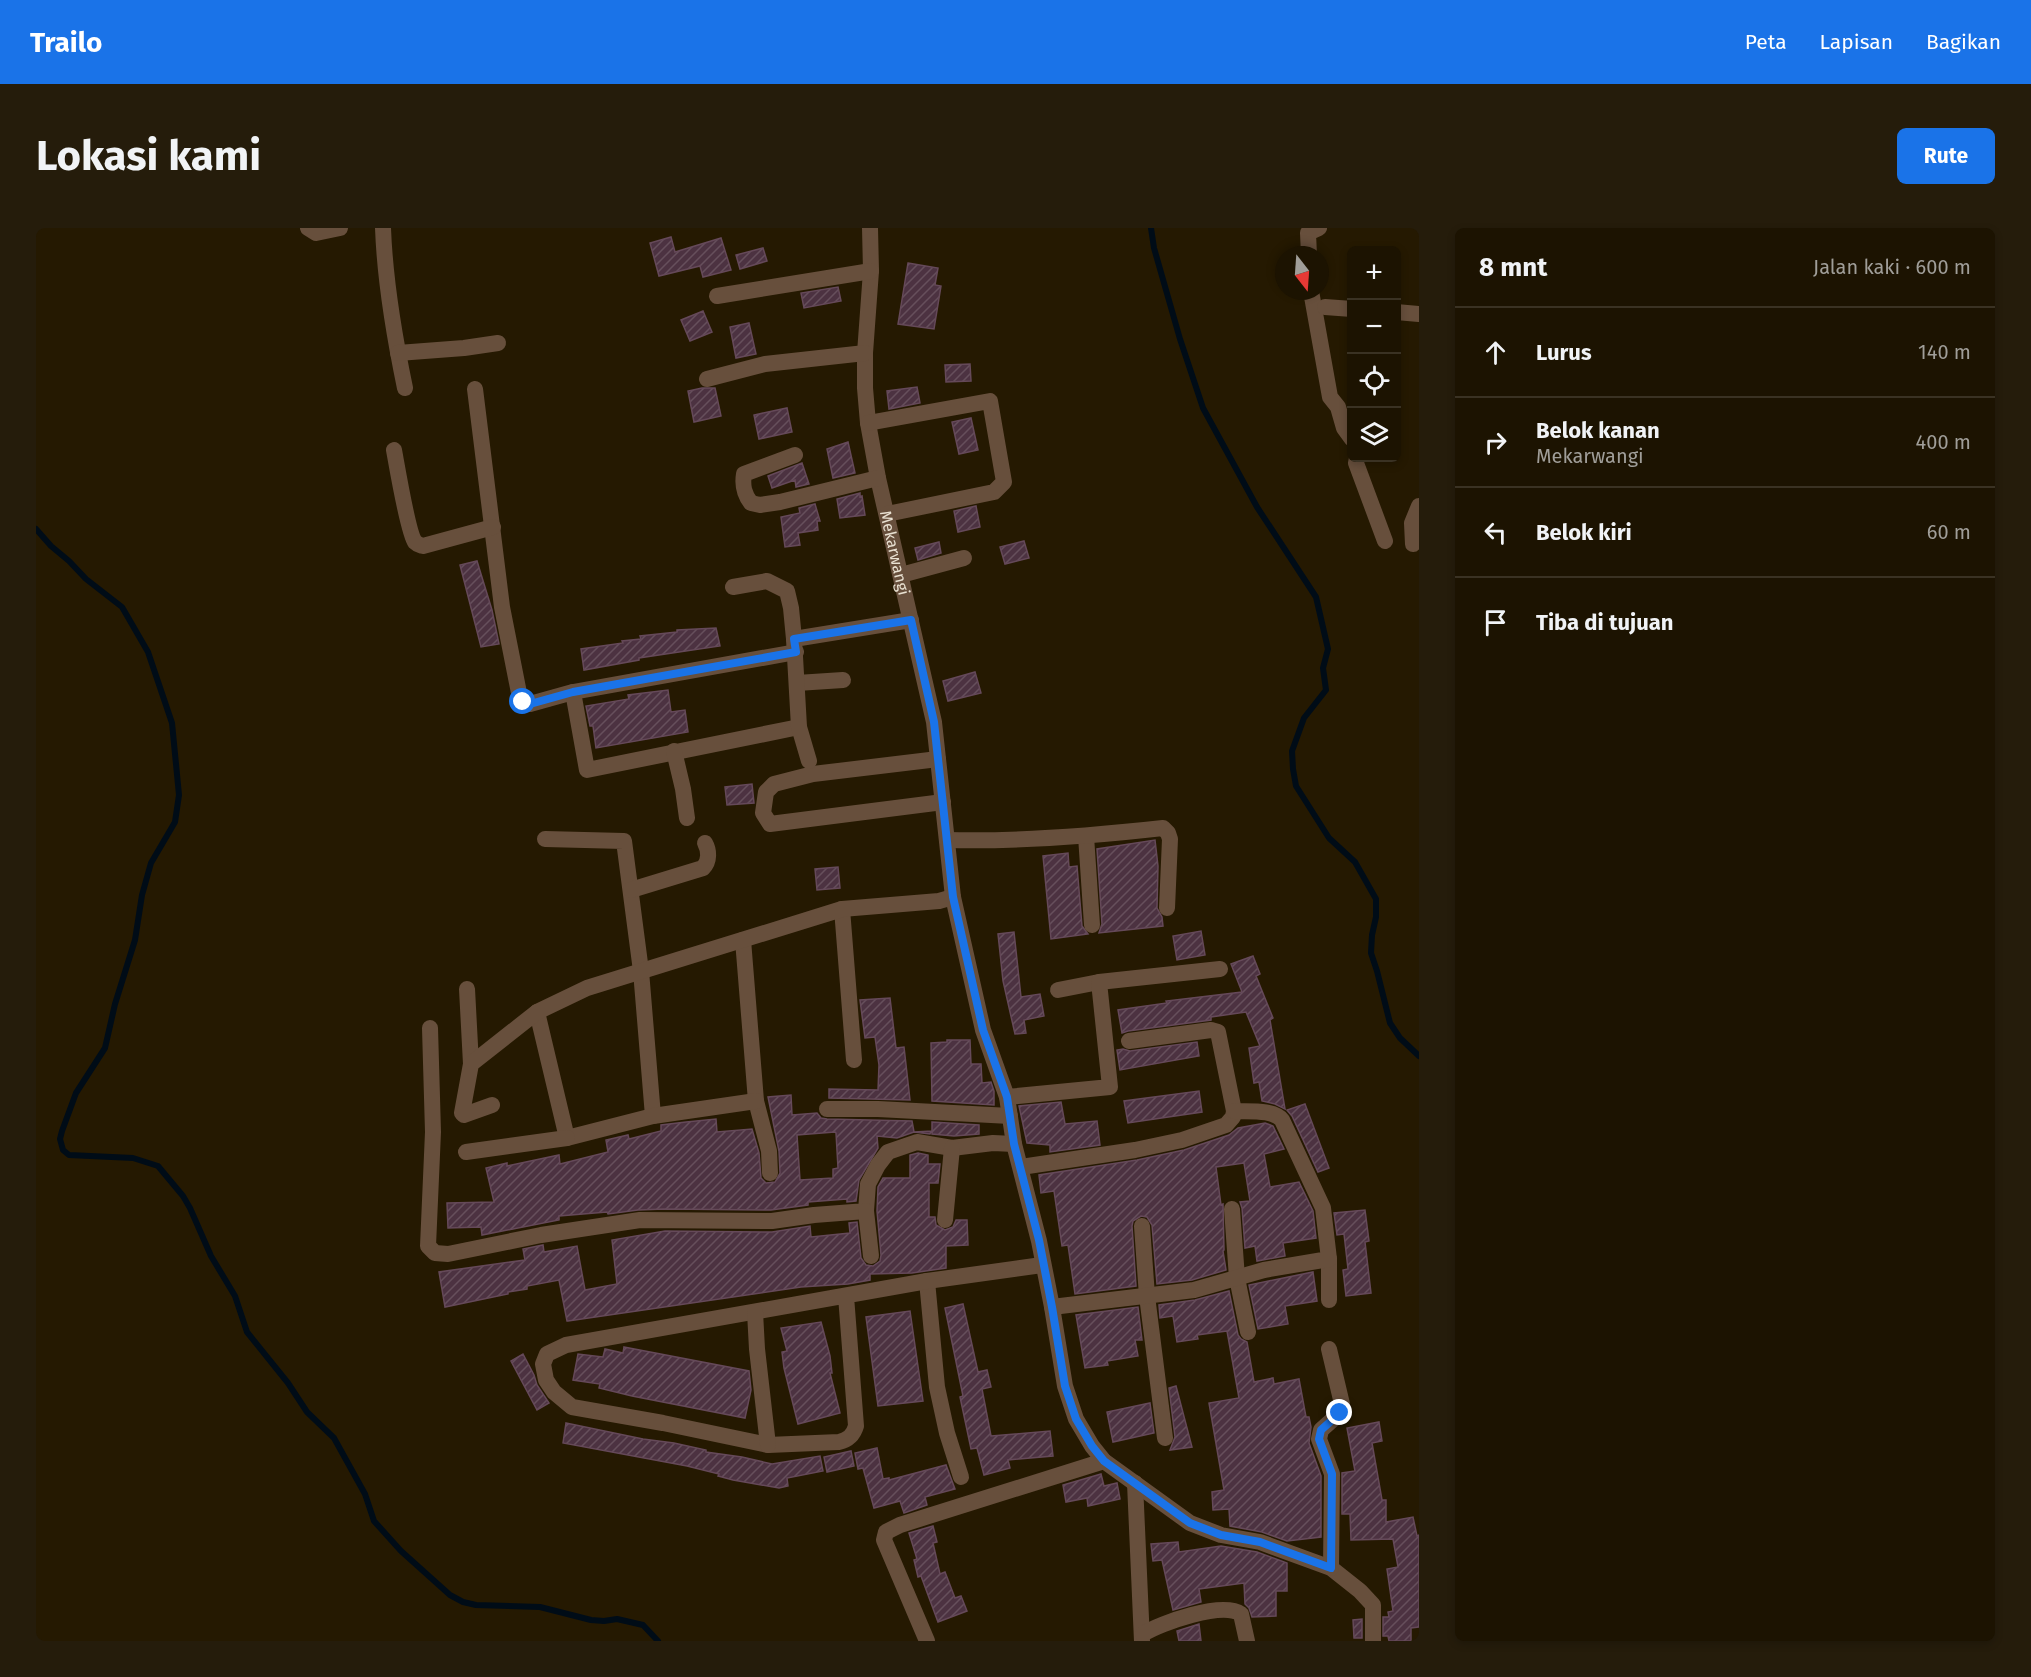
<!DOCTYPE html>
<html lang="id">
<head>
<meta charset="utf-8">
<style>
	body { margin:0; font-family:"Fira Sans",sans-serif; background:#251c0b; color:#f1f3f6 }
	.controls { position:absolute; right:18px; top:18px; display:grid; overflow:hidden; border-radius:9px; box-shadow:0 3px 9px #0003 }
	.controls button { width:54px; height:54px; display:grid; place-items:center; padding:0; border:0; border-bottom:2px solid #3a3223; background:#1c1301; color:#f1f3f6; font:30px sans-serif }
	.compass { position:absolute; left:1239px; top:18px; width:54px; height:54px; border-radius:50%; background:#1c1301; box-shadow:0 3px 9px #0003; rotate:163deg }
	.stop { position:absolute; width:18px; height:18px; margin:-14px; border:4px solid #1a73e8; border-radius:50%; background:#fff }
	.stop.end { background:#1a73e8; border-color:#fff; box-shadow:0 2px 6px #0008 }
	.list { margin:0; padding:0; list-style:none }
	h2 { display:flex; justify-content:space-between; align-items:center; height:78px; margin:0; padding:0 24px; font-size:26px }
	h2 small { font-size:20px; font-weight:400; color:#a09e99 }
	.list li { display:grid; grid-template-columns:39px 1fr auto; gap:18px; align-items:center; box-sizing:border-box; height:90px; padding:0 24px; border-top:2px solid #3a3223 }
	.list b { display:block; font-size:22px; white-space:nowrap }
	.list p { margin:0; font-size:20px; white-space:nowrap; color:#a09e99 }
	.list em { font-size:20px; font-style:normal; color:#a09e99 }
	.icon { flex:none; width:33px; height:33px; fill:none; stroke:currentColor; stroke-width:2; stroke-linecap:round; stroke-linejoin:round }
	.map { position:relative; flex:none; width:1383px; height:1413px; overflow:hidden; border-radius:9px }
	header { display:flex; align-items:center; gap:36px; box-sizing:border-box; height:84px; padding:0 30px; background:#1a73e8; color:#fff }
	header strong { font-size:28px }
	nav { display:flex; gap:33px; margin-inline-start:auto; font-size:21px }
	.intro { display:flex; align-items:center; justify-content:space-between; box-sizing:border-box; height:144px; padding:0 36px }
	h1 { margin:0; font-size:42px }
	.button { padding:15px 27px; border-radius:9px; background:#1a73e8; color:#fff; font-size:21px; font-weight:700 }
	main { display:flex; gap:36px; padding:0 36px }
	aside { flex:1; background:#1c1301; border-radius:9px; box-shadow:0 3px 9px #0003 }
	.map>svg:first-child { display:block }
</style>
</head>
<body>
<header>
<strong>Trailo</strong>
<nav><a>Peta</a><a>Lapisan</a><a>Bagikan</a></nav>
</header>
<div class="intro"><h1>Lokasi kami</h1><a class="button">Rute</a></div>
<main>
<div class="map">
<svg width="1383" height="1413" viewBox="0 0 1383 1413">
	<defs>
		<pattern id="building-hatch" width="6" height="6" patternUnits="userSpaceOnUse" patternTransform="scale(1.5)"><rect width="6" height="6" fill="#4c3241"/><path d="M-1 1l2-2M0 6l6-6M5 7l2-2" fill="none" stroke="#664f5c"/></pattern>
	</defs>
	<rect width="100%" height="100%" fill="#251901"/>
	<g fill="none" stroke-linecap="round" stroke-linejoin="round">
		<!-- stream -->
		<path stroke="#000c17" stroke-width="6" d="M 1115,0 L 1118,20 L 1144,111 L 1167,180 L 1221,279 L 1280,369 L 1292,421 L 1287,440 L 1290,462 L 1268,490 L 1256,523 L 1257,541 L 1260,558 L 1293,610 L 1319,634 L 1340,671 L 1340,689 L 1336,707 L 1335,725 L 1341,743 L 1354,795 L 1364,810 L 1383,828
			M 0,301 L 15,318 L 33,333 L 50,351 L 86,379 L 112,424 L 136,495 L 143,567 L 139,594 L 115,635 L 106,667 L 99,712 L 79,776 L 69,820 L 40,865 L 26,903 L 24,911 L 27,922 L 33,927 L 97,930 L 122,938 L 147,968 L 154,980 L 175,1028 L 199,1068 L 211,1104 L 252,1155 L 271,1184 L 298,1210 L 329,1266 L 338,1293 L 365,1323 L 414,1367 L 427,1374 L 440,1377 L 504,1379 L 555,1392 L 568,1393 L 581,1391 L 607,1397 L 622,1413"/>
	</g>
	<!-- building -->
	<path fill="url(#building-hatch)" stroke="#654959" stroke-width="1.5" fill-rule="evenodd" d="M 635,9 L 639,24 L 685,10 L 695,42 L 667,49 L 664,38 L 623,48 L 614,15 Z
		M 727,20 L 731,33 L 704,41 L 700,27 Z
		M 872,35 L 902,40 L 899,57 L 905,58 L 898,101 L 862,96 Z
		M 802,59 L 805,73 L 768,80 L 765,65 Z
		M 667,83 L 676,104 L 654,113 L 645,92 Z
		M 713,95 L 720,126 L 700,130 L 694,99 Z
		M 934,136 L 935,153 L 910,154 L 909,137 Z
		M 881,159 L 884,175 L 853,181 L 851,163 Z
		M 666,160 L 679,160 L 685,188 L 658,194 L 652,163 Z
		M 751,180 L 756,204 L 723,211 L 718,187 Z
		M 935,190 L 942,222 L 923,226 L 916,194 Z
		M 812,214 L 819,245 L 797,250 L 791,221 Z
		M 766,235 L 773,256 L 760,259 L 759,252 L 736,260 L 732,248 Z
		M 824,265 L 824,269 L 826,268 L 829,287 L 804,290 L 801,271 Z
		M 779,276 L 784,293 L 781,293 L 782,302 L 762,305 L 764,317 L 749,319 L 745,289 L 764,285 L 763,280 Z
		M 940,278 L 944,299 L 922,304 L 918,283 Z
		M 988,313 L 993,330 L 969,336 L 964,319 Z
		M 903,314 L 905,325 L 882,332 L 879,320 Z
		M 441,333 L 456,382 L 463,416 L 445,419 L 424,337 Z
		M 680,400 L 684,418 L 603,430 L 603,432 L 548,442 L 545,421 L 587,415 L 586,413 L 605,411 L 604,408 L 641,404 L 641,402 Z
		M 939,444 L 945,465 L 912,473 L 907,453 Z
		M 632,462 L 635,484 L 649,482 L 652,504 L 560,520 L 557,498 L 554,498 L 550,478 L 593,471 L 592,467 Z
		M 716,556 L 718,575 L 691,577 L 689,559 Z
		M 1119,612 L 1122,638 L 1121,680 L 1126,689 L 1127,698 L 1063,705 L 1066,696 L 1061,621 Z
		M 1032,625 L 1033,639 L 1041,638 L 1046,698 L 1052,706 L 1015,711 L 1007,628 Z
		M 802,639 L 804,660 L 781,662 L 779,641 Z
		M 1165,703 L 1169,727 L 1141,732 L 1137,708 Z
		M 978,704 L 985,769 L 1004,766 L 1008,788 L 988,792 L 990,805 L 979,806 L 967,753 L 962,706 Z
		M 1217,728 L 1224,746 L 1220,748 L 1237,790 L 1234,792 L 1249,881 L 1239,876 L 1226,873 L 1223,854 L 1218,855 L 1213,820 L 1224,818 L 1210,784 L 1175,789 L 1175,792 L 1092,803 L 1086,805 L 1082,782 L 1131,775 L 1130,773 L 1206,764 L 1195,736 Z
		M 854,770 L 860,820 L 868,819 L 874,872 L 793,870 L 793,861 L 842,862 L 843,837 L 839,809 L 829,810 L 824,772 Z
		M 911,812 L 934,812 L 935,836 L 945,836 L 946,855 L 955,854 L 958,863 L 958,877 L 896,873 L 895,815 L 911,814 Z
		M 1161,814 L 1163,828 L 1084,842 L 1081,822 L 1087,821 L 1094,823 Z
		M 1163,863 L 1166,884 L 1092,895 L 1088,873 Z
		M 755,867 L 756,887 L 781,885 L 785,890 L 791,891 L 876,893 L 878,904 L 895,903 L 894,906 L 878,904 L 861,910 L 841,908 L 842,920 L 823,952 L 820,973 L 811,974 L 811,971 L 772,974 L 772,977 L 735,982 L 628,981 L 602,982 L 572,986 L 571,984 L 523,988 L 523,992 L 446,1007 L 445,999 L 412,1000 L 411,975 L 458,974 L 450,940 L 471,935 L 471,938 L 523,927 L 524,936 L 572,924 L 570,912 L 592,907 L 593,911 L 625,903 L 625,897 L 650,894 L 680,891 L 681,904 L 716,901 L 723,925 L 725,950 L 730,955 L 739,954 L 744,945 L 743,923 L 732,869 ZM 799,904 L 800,905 L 802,940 L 797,941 L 797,950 L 764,952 L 761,907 Z
		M 1025,874 L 1029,896 L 1061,893 L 1064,917 L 1014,924 L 1014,917 L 991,915 L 983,878 Z
		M 1269,876 L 1293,940 L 1282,944 L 1256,888 L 1251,882 Z
		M 896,894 L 943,897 L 943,906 L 918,908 L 896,906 Z
		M 1229,895 L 1237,898 L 1248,921 L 1228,926 L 1234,959 L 1263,954 L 1277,983 L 1280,1010 L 1247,1015 L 1249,1028 L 1221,1033 L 1219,1018 L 1209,1020 L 1206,980 L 1204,974 L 1214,973 L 1208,935 L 1180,939 L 1185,977 L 1187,976 L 1188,1022 L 1187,1023 L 1190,1042 L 1156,1052 L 1121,1056 L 1116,997 L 1111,989 L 1105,988 L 1097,993 L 1096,998 L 1100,1058 L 1039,1066 L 1032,1017 L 1026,1018 L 1018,963 L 1005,965 L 1003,947 L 1101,932 L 1148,922 L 1193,907 L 1202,900 Z
		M 882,925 L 892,927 L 892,936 L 904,936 L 902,955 L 893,955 L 893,989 L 899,989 L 900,997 L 909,1002 L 917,999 L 920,992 L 931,992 L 932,1017 L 910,1018 L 910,1040 L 876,1045 L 834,1046 L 834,1052 L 812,1056 L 765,1059 L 532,1093 L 531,1093 L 523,1052 L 491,1058 L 491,1061 L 472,1064 L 472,1066 L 409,1079 L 403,1044 L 489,1032 L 487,1021 L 507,1017 L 508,1024 L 541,1018 L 549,1062 L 581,1056 L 576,1012 L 629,1003 L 736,1004 L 774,998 L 775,1009 L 814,1005 L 813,995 L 821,994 L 825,1030 L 830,1037 L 837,1038 L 844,1033 L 845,1027 L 841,983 L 842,959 L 847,950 L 874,950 L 874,927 Z
		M 1329,982 L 1333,1013 L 1329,1014 L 1335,1065 L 1310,1068 L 1307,1042 L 1312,1041 L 1308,1006 L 1301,1007 L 1298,985 Z
		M 1277,1044 L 1281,1073 L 1249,1078 L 1252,1096 L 1222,1101 L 1213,1057 Z
		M 1193,1063 L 1202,1107 L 1205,1111 L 1211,1114 L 1218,1154 L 1237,1150 L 1238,1156 L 1263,1151 L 1270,1189 L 1273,1189 L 1275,1199 L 1273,1215 L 1285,1248 L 1285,1309 L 1251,1313 L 1226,1304 L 1194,1298 L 1193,1281 L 1177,1282 L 1176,1264 L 1188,1262 L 1173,1175 L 1203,1170 L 1191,1103 L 1161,1107 L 1162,1111 L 1141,1114 L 1137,1088 L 1124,1090 L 1123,1077 L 1159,1072 Z
		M 927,1076 L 942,1144 L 951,1142 L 955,1159 L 946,1161 L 955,1208 L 1014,1203 L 1017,1228 L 972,1232 L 974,1240 L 948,1247 L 941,1220 L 935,1221 L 924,1169 L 927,1168 L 909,1080 Z
		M 1102,1079 L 1106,1112 L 1099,1112 L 1102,1128 L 1071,1133 L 1072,1137 L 1049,1140 L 1040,1087 Z
		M 874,1083 L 887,1173 L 842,1178 L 830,1089 Z
		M 785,1094 L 794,1128 L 796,1145 L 794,1145 L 804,1185 L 762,1196 L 748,1140 L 746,1124 L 751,1123 L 745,1100 Z
		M 588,1119 L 713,1143 L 715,1162 L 709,1190 L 596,1168 L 563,1160 L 564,1156 L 537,1152 L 542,1126 L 567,1129 L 569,1121 L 587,1125 Z
		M 487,1126 L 498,1147 L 501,1157 L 513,1175 L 501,1182 L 475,1133 Z
		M 1140,1158 L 1156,1219 L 1134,1222 L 1139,1209 L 1133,1160 Z
		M 1114,1175 L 1118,1205 L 1077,1214 L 1071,1184 Z
		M 1343,1194 L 1346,1213 L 1336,1215 L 1346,1272 L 1350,1272 L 1350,1294 L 1377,1289 L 1381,1308 L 1383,1307 L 1383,1399 L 1375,1400 L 1375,1413 L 1353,1413 L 1352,1408 L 1347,1408 L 1347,1389 L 1353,1389 L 1352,1384 L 1357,1383 L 1351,1341 L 1362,1339 L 1357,1311 L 1315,1312 L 1314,1286 L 1306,1286 L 1306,1245 L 1319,1243 L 1311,1200 Z
		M 530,1195 L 607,1211 L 638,1215 L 670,1222 L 670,1224 L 706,1229 L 736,1236 L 784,1228 L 787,1243 L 751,1250 L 752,1258 L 743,1260 L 697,1252 L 682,1248 L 683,1246 L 651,1238 L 527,1215 Z
		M 841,1220 L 847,1251 L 853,1250 L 853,1252 L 910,1237 L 919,1261 L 889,1269 L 891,1277 L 868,1285 L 864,1273 L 838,1280 L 827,1240 L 822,1241 L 819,1225 Z
		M 815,1223 L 818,1238 L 791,1244 L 788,1229 Z
		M 1065,1246 L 1068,1258 L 1081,1255 L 1084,1271 L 1052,1278 L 1051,1270 L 1030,1274 L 1027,1257 Z
		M 897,1298 L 901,1314 L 897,1315 L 904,1346 L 909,1344 L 919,1370 L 925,1368 L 931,1383 L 902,1394 L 885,1348 L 882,1349 L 878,1332 L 881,1331 L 873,1305 Z
		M 1142,1314 L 1143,1324 L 1185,1318 L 1221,1324 L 1251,1335 L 1251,1363 L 1240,1363 L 1240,1388 L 1216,1389 L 1213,1380 L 1209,1376 L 1208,1355 L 1163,1361 L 1165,1374 L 1137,1382 L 1126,1332 L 1117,1333 L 1115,1316 Z
		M 1326,1391 L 1326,1410 L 1318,1410 L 1317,1392 Z
		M 1163,1396 L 1165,1413 L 1143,1413 L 1141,1403 Z"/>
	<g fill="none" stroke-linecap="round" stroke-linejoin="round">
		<!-- minor -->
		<g stroke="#674f3c" stroke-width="16">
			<path d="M 272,0 L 280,5 L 304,0"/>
			<path d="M 347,0 C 349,55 358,107 369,160"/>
			<path id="s1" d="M 834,0 L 835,43 L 829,125 L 829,160 L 832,195 L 842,250 L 898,494 L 917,669 L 947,802 L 971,869 L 978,916 L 1003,1013 L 1016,1079 L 1029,1158 L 1040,1191 L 1056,1218 L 1068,1233 L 1154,1295 L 1185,1307 L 1224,1314 L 1295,1340 L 1324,1363 L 1337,1377 L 1337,1413"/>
			<path d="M 1273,27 L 1272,5 L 1283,0"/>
			<path d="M 1275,63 L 1294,169 L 1302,179 L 1308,200 L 1316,211"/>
			<path d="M 681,68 L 835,43"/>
			<path d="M 1289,79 L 1316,81"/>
			<path d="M 1360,84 L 1383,86"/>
			<path d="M 362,125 L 428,120 L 462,115"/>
			<path d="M 671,151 L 729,136 L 829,125"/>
			<path d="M 439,161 L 466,379 L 484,470 L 487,474 L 494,476 L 537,464"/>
			<path d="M 832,195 L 954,173 L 968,254 L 958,264 L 851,286"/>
			<path d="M 358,222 C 361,238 372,305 379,314 C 382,317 384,317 387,318 L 457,299"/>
			<path d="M 759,227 L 708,246 C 706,258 708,266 715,275 L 724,277 L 744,274 L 842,250"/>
			<path d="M 1321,230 L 1320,235 L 1349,313"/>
			<path d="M 1377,316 L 1376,295 L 1383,278"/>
			<path d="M 865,347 L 928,330"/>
			<path d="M 697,359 L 731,353 L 751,363 L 755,380 L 758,411"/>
			<path d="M 760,424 L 537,464 L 551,542 L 763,499"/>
			<path d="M 761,455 L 807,452"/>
			<path d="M 638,523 L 647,561 L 651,590"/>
			<path d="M 902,531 L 777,546 L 738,556 L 730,564 L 727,585 L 734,596 L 907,574"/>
			<path d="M 773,533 L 763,499 L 758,411 L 875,392"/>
			<path d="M 1050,608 L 1056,697"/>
			<path d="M 509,611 L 588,613 L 605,743 L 617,888"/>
			<path d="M 911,612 C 983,614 1055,608 1127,600 L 1132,605 L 1134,611 L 1131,680"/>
			<path d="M 595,662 L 667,640 C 674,633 673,622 669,615"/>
			<path d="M 806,681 L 818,832"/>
			<path d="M 707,712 L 720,873 L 733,923 L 734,945"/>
			<path d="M 431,761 L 435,836"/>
			<path d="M 1022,762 L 1063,754"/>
			<path d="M 501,784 L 531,910 L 617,888 L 720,873"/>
			<path d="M 394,800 L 397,904 L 392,1018 L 399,1025 L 412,1026 L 505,1007 L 604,992 L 736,993 L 778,987 L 830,983 L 832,956 L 842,937 L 852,924 L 881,914 L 916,920 L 957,915 L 978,916"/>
			<path d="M 971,869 L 1074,859 L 1063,754 L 1184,741"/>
			<path d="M 456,877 L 428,887 L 426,885 L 435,836 L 501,784 L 551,760 L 806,681 L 903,673 L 917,669"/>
			<path d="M 791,881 L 842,881 L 974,888"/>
			<path d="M 430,924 L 531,910"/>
			<path d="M 985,939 L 1099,922 L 1146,912 L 1190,897 L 1197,889 L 1198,883 L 1182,804 L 1175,802 L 1093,813"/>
			<path d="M 1196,981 L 1201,1050 L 1212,1104"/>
			<path d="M 830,983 L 835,1028"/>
			<path d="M 909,992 L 916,920"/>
			<path d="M 1106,998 L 1111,1068 L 1129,1210"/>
			<path d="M 891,1053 L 901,1159 L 911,1205 L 925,1249"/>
			<path d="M 810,1068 L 820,1198 C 817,1208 812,1212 803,1214 L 732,1217 L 627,1195 L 536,1179 L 518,1164 L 510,1152 L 507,1136 L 511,1126 L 530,1117 L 891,1053 L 1006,1037"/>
			<path d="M 1293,1072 L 1293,1031"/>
			<path d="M 1016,1079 L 1158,1062 L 1228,1042 L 1293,1031 L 1287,980 L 1246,892 C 1237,881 1212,884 1198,883"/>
			<path d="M 719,1084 L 721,1121 L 732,1217"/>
			<path d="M 1293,1121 L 1306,1176 L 1304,1185 L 1285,1202 L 1283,1211 L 1296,1246 L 1295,1340"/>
			<path d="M 1099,1255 L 1106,1413"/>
			<path d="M 1107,1406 C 1125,1395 1186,1373 1205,1386 L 1211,1413"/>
			<path d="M 891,1413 L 848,1312 L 850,1304 L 864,1297 L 1068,1233"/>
		</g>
	</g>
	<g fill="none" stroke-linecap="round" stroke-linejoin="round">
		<!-- route -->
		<path stroke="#1a73e8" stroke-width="8" d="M 487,474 L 494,476 L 537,464 L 760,424 L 758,411 L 875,392 L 898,494 L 917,669 L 947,802 L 971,869 L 978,916 L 1003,1012 L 1016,1079 L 1029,1158 L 1040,1191 L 1056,1218 L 1068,1233 L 1154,1295 L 1185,1307 L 1224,1314 L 1295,1340 L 1296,1246 L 1283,1211 L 1285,1202 L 1304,1185"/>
	</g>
	<g text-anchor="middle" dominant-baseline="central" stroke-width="4.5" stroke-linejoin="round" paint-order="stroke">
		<!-- street labels -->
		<g font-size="16" fill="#e9e1d2" stroke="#0a0501">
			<text stroke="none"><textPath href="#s1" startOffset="328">Mekarwangi</textPath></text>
		</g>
	</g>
</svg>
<div class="controls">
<button>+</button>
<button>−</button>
<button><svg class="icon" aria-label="locate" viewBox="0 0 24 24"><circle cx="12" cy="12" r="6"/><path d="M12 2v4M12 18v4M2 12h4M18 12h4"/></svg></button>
<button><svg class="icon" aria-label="layers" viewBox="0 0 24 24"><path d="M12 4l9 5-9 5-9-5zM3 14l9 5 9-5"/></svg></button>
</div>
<svg class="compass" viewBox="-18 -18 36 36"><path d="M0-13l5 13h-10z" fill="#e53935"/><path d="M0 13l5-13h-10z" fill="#a09e99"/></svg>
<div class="stop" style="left:487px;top:474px"></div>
<div class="stop end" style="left:1304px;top:1185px"></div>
</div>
<aside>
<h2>8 mnt<small>Jalan kaki · 600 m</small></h2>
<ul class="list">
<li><svg class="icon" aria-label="ahead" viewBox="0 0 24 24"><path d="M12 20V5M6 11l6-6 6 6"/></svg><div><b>Lurus</b></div><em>140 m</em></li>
<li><svg class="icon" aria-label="right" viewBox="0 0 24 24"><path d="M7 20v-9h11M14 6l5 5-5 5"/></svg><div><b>Belok kanan</b><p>Mekarwangi</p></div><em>400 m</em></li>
<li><svg class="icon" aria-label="left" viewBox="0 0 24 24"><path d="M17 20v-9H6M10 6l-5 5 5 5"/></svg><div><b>Belok kiri</b></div><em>60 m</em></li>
<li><svg class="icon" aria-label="arrive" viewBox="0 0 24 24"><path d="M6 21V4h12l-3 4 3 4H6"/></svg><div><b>Tiba di tujuan</b></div></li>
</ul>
</aside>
</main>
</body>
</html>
